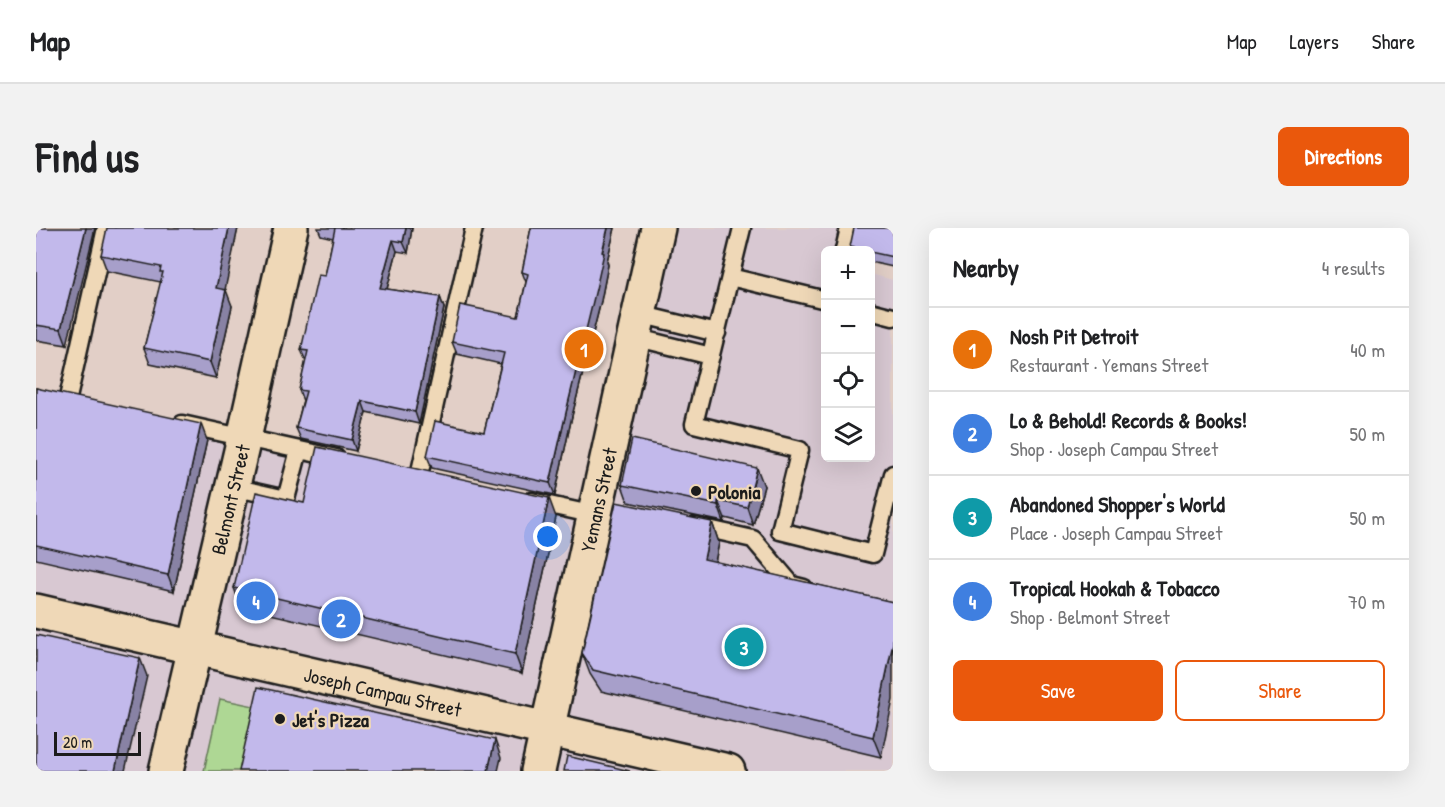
<!DOCTYPE html>
<html lang="en">
<head>
<meta charset="utf-8">
<style>
	body { margin:0; font-family:"Patrick Hand",sans-serif; background:#f2f2f2; color:#202124 }
	.controls { position:absolute; right:18px; top:18px; display:grid; overflow:hidden; border-radius:9px; box-shadow:0 6px 24px #0002 }
	.controls button { width:54px; height:54px; display:grid; place-items:center; padding:0; border:0; border-bottom:2px solid #e0e0e0; background:#fff; color:#202124; font:30px sans-serif }
	.scale { position:absolute; left:18px; bottom:15px; width:87px; box-sizing:border-box; padding-left:6px; border:3px solid #1c1c1c; border-top:0; font-size:16px; line-height:21px; white-space:nowrap; color:#1c1c1c; -webkit-text-stroke:4px #efd8b7; paint-order:stroke }
	.you { position:absolute; left:512px; top:309px; width:21px; height:21px; margin:-15px; border:4px solid #fff; border-radius:50%; background:#1a73e8; box-shadow:0 0 0 9px #1a73e833 }
	.badge { display:grid; place-items:center; width:39px; height:39px; border-radius:50%; background:#ea580c; color:#fff; font-size:20px; font-weight:700 }
	.pin { position:absolute; translate:-50% -50%; border:3px solid #fff; box-shadow:0 2px 6px #0006 }
	.list { margin:0; padding:0; list-style:none }
	h2 { display:flex; justify-content:space-between; align-items:center; height:78px; margin:0; padding:0 24px; font-size:26px }
	h2 small { font-size:20px; font-weight:400; color:#757577 }
	.list li { display:grid; grid-template-columns:39px 1fr auto; gap:18px; align-items:center; box-sizing:border-box; height:84px; padding:0 24px; border-top:2px solid #e0e0e0 }
	.list b { display:block; font-size:22px; white-space:nowrap }
	.list p { margin:0; font-size:20px; white-space:nowrap; color:#757577 }
	.list em { font-size:20px; font-style:normal; color:#757577 }
	.actions { display:flex; gap:12px; padding:18px 24px }
	.actions a { flex:1; padding:14px 0; border:2px solid #ea580c; border-radius:9px; text-align:center; font-size:21px; color:#ea580c }
	.actions .main { background:#ea580c; color:#fff }
	.icon { flex:none; width:33px; height:33px; fill:none; stroke:currentColor; stroke-width:2; stroke-linecap:round; stroke-linejoin:round }
	.map { position:relative; flex:none; width:857px; height:543px; overflow:hidden; border-radius:9px }
	header { display:flex; align-items:center; gap:36px; box-sizing:border-box; height:84px; padding:0 30px; background:#fff; border-bottom:2px solid #e0e0e0 }
	header strong { font-size:28px }
	nav { display:flex; gap:33px; margin-inline-start:auto; font-size:21px }
	.intro { display:flex; align-items:center; justify-content:space-between; box-sizing:border-box; height:144px; padding:0 36px }
	h1 { margin:0; font-size:42px }
	.button { padding:15px 27px; border-radius:9px; background:#ea580c; color:#fff; font-size:21px; font-weight:700 }
	main { display:flex; gap:36px; padding:0 36px }
	aside { flex:1; background:#fff; border-radius:9px; box-shadow:0 6px 24px #0002 }
	.map>svg:first-child { display:block }
</style>
</head>
<body>
<header>
<strong>Map</strong>
<nav><a>Map</a><a>Layers</a><a>Share</a></nav>
</header>
<div class="intro"><h1>Find us</h1><a class="button">Directions</a></div>
<main>
<div class="map">
<svg width="857" height="543" viewBox="0 0 857 543">
	<rect width="100%" height="100%" fill="#e2cfc7"/>
	<filter id="ink" filterUnits="userSpaceOnUse"><feTurbulence type="fractalNoise" baseFrequency=".0167" numOctaves="2"/><feDisplacementMap in="SourceGraphic" scale="12" xChannelSelector="R" yChannelSelector="G"/><feConvolveMatrix kernelMatrix="1 2 1 2 8 2 1 2 1" color-interpolation-filters="sRGB"/></filter>
	<g filter="url(#ink)">
		<!-- built -->
		<path fill="#d8c8d2" d="M 630,0 L 821,0 L 816,22 L 790,22 L 790,230 L 834,230 L 835,46 L 857,52 L 857,543 L 0,543 L 0,165 L 563,285 Z"/>
		<!-- green -->
		<path fill="#aed794" stroke="#657a58" stroke-width="1.5" d="M 184,471 L 223,479 L 209,543 L 168,543 Z"/>
		<g fill="none" stroke-linecap="round" stroke-linejoin="round">
			<!-- service casing -->
			<g stroke="#1c1c1c" stroke-width="21">
				<path id="service" d="M 808,22 L 813,0
					M 694,49 L 706,0
					M 790,72 L 694,49 L 658,196 L 764,222 L 744,303 L 837,326 L 857,246
					M 834,83 L 857,89
					M 603,86 L 681,105
					M 598,109 L 675,128
					M 32,170 L 70,0
					M 146,196 L 300,230
					M 383,248 L 438,0
					M 197,259 L 250,271 L 263,222
					M 495,273 L 559,287
					M 659,298 L 717,311 L 756,357 L 768,360"/>
			</g>
			<!-- minor casing -->
			<g stroke="#1c1c1c" stroke-width="38">
				<g id="minor">
					<path id="s1" d="M 130,543 L 208,210 L 255,0"/>
					<path id="s2" d="M 502,543 L 622,0"/>
				</g>
			</g>
			<!-- tertiary casing -->
			<g stroke="#1c1c1c" stroke-width="38">
				<g id="tertiary">
					<path id="s3" d="M 0,383 L 692,543"/>
				</g>
			</g>
			<!-- service -->
			<use href="#service" stroke="#efd8b7" stroke-width="16"/>
			<!-- minor -->
			<use href="#minor" stroke="#efd8b7" stroke-width="33"/>
			<!-- tertiary -->
			<use href="#tertiary" stroke="#efd8b7" stroke-width="33"/>
		</g>
		<!-- wall -->
		<path fill="#a79fca" stroke="#1c1c1c" stroke-width="1.5" d="M 0,0 L 31,117 L 0,112 Z
			M 202,0 L 188,61 L 196,78 L 180,150 L 114,136 L 108,120 L 125,54 L 71,43 L 65,27 Z
			M 282,0 L 376,0 L 372,25 L 361,23 L 351,61 L 404,69 L 408,80 L 383,196 L 330,184 L 320,223 L 265,211 L 260,200 L 267,173 L 263,162 L 270,133 L 265,122 L 289,48 L 297,10 L 285,7 Z
			M 495,0 L 579,0 L 571,33 L 572,37 L 565,73 L 536,188 L 519,267 L 396,240 L 391,228 L 448,204 L 465,136 L 421,126 L 416,114 L 482,89 L 490,54 L 486,44 Z
			M 857,0 L 857,39 L 834,34 L 834,22 L 815,22 L 814,19 Z
			M 0,160 L 171,212 L 138,363 L 0,331 Z
			M 586,257 L 728,258 L 717,297 L 689,290 L 688,294 L 592,274 Z
			M 268,275 L 520,289 L 486,445 L 205,379 L 198,360 Z
			M 676,294 L 683,315 L 679,334 L 857,374 L 845,529 L 565,463 L 554,446 L 546,425 Z"/>
		<!-- shaded-wall -->
		<path fill="#8882a4" stroke="#1c1c1c" stroke-width="1.5" d="M 50,0 L 59,0 L 31,117 L 25,101 Z
			M 193,0 L 202,0 L 186,76 L 180,60 Z
			M 370,0 L 376,0 L 372,25 L 367,14 Z
			M 572,0 L 579,0 L 571,33 L 572,37 L 565,73 L 536,188 L 519,267 L 514,255 Z
			M 357,12 L 361,23 L 348,72 L 344,60 Z
			M 190,62 L 196,78 L 180,150 L 174,134 Z
			M 404,69 L 408,80 L 383,196 L 379,184 Z
			M 326,173 L 330,184 L 320,223 L 316,212 Z
			M 165,196 L 171,212 L 138,363 L 132,347 Z
			M 721,240 L 728,258 L 717,297 L 711,279 Z
			M 513,270 L 520,289 L 486,445 L 479,426 Z
			M 682,273 L 689,290 L 688,294 L 682,277 Z
			M 676,294 L 683,315 L 675,352 L 668,331 Z
			M 857,415 L 857,472 L 845,529 L 837,509 Z
			M 104,430 L 111,448 L 89,543 L 79,543 Z
			M 459,512 L 465,530 L 462,543 L 452,543 Z"/>
		<!-- building -->
		<path fill="#c2b9eb" stroke="#1c1c1c" stroke-width="1.5" d="M 0,0 L 50,0 L 25,101 L 0,97 Z
			M 71,0 L 193,0 L 180,60 L 190,62 L 174,134 L 108,120 L 127,44 L 124,44 L 125,39 L 65,27 Z
			M 299,0 L 370,0 L 367,14 L 357,12 L 344,60 L 404,69 L 379,184 L 326,173 L 316,212 L 260,200 L 270,163 L 263,162 L 272,123 L 265,122 L 282,47 L 289,48 Z
			M 495,0 L 572,0 L 566,24 L 568,25 L 560,61 L 532,176 L 514,255 L 391,228 L 399,193 L 448,204 L 468,125 L 416,114 L 424,77 L 482,89 L 492,46 L 486,44 Z
			M 818,0 L 857,0 L 857,29 L 834,24 L 834,22 L 830,22 L 814,19 Z
			M 0,160 L 165,196 L 132,347 L 0,317 Z
			M 596,211 L 721,240 L 711,279 L 682,273 L 682,277 L 586,257 Z
			M 281,219 L 513,270 L 479,426 L 198,360 L 220,264 L 268,275 Z
			M 580,274 L 676,294 L 668,331 L 857,374 L 857,415 L 837,509 L 557,442 L 546,425 Z
			M 0,407 L 104,430 L 79,543 L 0,543 Z
			M 222,459 L 459,512 L 452,543 L 203,543 Z
			M 531,528 L 594,543 L 528,543 Z"/>
	</g>
	<!-- markers -->
	<g fill="#1c1c1c" stroke="#efd8b7" stroke-width="2">
		<circle cx="660" cy="263" r="6"/>
		<circle cx="244" cy="491" r="6"/>
	</g>
	<g text-anchor="middle" dominant-baseline="central" stroke-width="4.5" stroke-linejoin="round" paint-order="stroke">
		<!-- poi labels -->
		<g font-size="20" font-weight="bold" fill="#1c1c1c" stroke="#efd8b7" text-anchor="start">
			<text x="672" y="263">Polonia</text>
			<text x="256" y="491">Jet's Pizza</text>
		</g>
		<!-- street labels -->
		<g font-size="20" fill="#1c1c1c" stroke="#efd8b7">
			<text stroke="none"><textPath href="#s1" startOffset="279">Belmont Street</textPath></text>
			<text stroke="none"><textPath href="#s2" startOffset="278">Yemans Street</textPath></text>
			<text stroke="none"><textPath href="#s3" startOffset="356">Joseph Campau Street</textPath></text>
		</g>
	</g>
</svg>
<div class="controls">
<button>+</button>
<button>−</button>
<button><svg class="icon" aria-label="locate" viewBox="0 0 24 24"><circle cx="12" cy="12" r="6"/><path d="M12 2v4M12 18v4M2 12h4M18 12h4"/></svg></button>
<button><svg class="icon" aria-label="layers" viewBox="0 0 24 24"><path d="M12 4l9 5-9 5-9-5zM3 14l9 5 9-5"/></svg></button>
</div>
<div class="scale">20 m</div>
<div class="you"></div>
<div class="pin badge" style="left:548px;top:121px;background:#e8710a">1</div>
<div class="pin badge" style="left:305px;top:391px;background:#3f7fe0">2</div>
<div class="pin badge" style="left:708px;top:419px;background:#0f9aa8">3</div>
<div class="pin badge" style="left:220px;top:373px;background:#3f7fe0">4</div>
</div>
<aside>
<h2>Nearby<small>4 results</small></h2>
<ul class="list">
<li><span class="badge" style="background:#e8710a">1</span><div><b>Nosh Pit Detroit</b><p>Restaurant · Yemans Street</p></div><em>40 m</em></li>
<li><span class="badge" style="background:#3f7fe0">2</span><div><b>Lo &amp; Behold! Records &amp; Books!</b><p>Shop · Joseph Campau Street</p></div><em>50 m</em></li>
<li><span class="badge" style="background:#0f9aa8">3</span><div><b>Abandoned Shopper's World</b><p>Place · Joseph Campau Street</p></div><em>50 m</em></li>
<li><span class="badge" style="background:#3f7fe0">4</span><div><b>Tropical Hookah &amp; Tobacco</b><p>Shop · Belmont Street</p></div><em>70 m</em></li>
</ul>
<div class="actions"><a class="main">Save</a><a>Share</a></div>
</aside>
</main>
</body>
</html>
